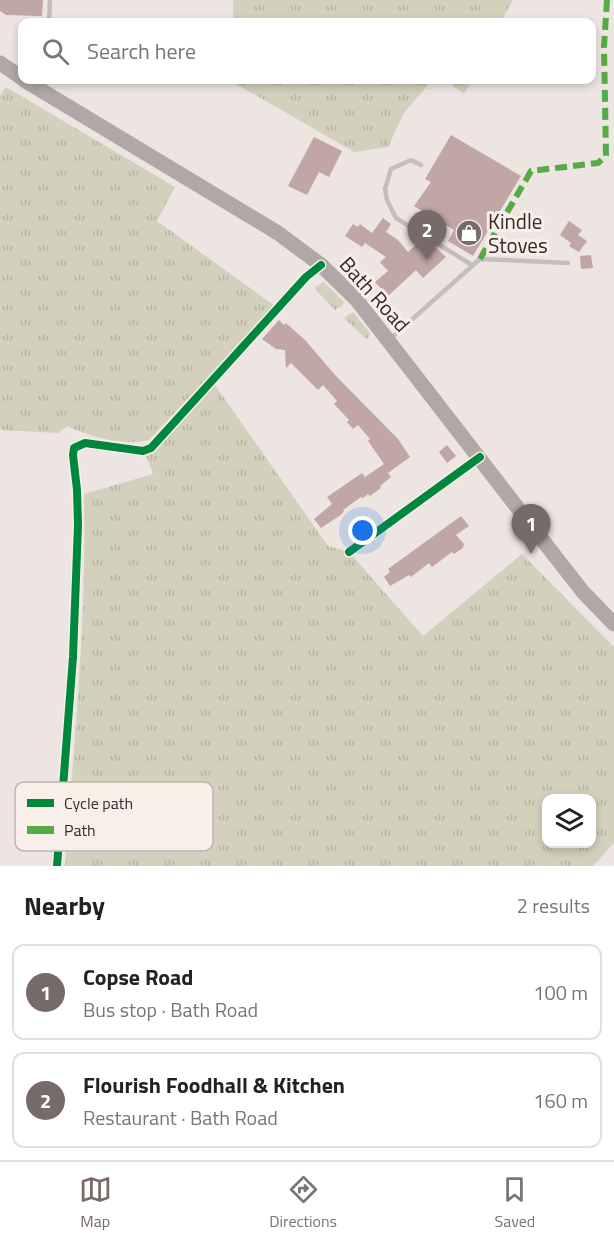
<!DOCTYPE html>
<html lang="en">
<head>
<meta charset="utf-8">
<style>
	body { margin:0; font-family:"Titillium Web",sans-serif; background:#f2f2f2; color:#222 }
	.controls { position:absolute; right:18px; bottom:18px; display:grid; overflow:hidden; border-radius:12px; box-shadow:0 3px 9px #0003 }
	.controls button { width:54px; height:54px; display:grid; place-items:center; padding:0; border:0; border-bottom:2px solid #e0e0e0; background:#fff; color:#222; font:30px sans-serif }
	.you { position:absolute; left:363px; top:531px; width:21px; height:21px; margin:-15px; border:4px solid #fff; border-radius:50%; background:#1a73e8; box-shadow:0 0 0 9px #1a73e833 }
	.badge { display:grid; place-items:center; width:39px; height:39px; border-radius:50%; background:#776b6a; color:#fff; font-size:20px; font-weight:700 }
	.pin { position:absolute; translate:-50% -50px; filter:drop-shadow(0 2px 3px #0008) }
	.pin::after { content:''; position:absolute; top:32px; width:21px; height:18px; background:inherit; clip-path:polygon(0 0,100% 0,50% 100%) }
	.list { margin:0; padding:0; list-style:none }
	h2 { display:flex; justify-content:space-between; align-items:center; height:78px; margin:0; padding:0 24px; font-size:26px }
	h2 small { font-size:20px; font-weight:400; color:#767676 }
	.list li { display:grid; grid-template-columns:39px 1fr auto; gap:18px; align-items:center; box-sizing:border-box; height:96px; margin:0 12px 12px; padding:0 12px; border:2px solid #e0e0e0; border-radius:12px }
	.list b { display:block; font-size:22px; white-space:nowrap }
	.list p { margin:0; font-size:20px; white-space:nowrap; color:#767676 }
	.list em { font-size:20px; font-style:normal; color:#767676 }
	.icon { flex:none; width:33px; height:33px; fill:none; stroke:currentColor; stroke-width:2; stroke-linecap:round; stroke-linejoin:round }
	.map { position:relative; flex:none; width:614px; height:866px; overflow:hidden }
	.search { position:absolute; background:#fff; box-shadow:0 3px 9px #0003; left:18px; right:18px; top:18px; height:66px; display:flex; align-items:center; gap:15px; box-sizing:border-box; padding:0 21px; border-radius:12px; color:#767676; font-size:22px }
	.sheet { height:294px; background:#fff }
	nav { display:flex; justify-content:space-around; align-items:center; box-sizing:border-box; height:84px; border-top:2px solid #e0e0e0; background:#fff; font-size:16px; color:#767676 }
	nav a { display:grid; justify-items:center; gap:3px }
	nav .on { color:#776b6a }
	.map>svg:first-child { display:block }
</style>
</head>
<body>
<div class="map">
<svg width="614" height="866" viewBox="0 0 614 866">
	<defs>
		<pattern id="grass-tufts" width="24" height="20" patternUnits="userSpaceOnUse" patternTransform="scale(1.5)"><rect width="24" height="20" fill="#d3d1bd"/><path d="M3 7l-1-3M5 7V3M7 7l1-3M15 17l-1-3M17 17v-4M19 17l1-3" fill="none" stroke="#b6b4a2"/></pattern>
	</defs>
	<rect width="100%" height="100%" fill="#ede5e2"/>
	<!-- grass -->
	<path fill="url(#grass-tufts)" fill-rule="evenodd" d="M 233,0 L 513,0 L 501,22 L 233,22 Z
		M 235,80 L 472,80 L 464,94 L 451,84 L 429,84 L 404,113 L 388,147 L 354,152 L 236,84 Z
		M 6,87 L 175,187 L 157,221 L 275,306 L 149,440 C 123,446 91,437 67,426 L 58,433 L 0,430 L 0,96 Z
		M 324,282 L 344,302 L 342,306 L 335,310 L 316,290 L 315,287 Z
		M 353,312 L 370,333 L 368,338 L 366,339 L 344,318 Z
		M 215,385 L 328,546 L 349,552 L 423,636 L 522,554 L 614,647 L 614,843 L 593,866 L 65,866 C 74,742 87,618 84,494 L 153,474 L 146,456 L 155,451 ZM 546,798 L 592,798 L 592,844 L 546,844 Z"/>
	<!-- building -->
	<path fill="#c0a6a5" d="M 0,0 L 43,0 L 42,16 L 6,15 L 0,11 Z
		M 451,135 L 521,176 L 473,256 L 448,241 L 454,230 L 414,206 L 431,182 L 425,179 Z
		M 314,137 L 342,151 L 329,177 L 319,172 L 307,195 L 288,186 Z
		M 383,218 L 391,224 L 386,232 L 398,240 L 408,252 L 421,240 L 431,251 L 435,247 L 446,257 L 423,278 L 416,270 L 388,296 L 375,282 L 388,271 L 380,262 L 386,257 L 365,243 L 362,247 L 345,236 L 353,224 L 358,227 L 360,224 L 372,233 Z
		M 569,221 L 582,230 L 578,235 L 587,241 L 579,252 L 569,246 L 571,243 L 560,235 Z
		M 591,255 L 593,268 L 581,269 L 580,256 Z
		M 279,320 L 284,325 L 286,323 L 305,340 L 336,376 L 398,439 L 410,457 L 388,473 L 391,477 L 380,486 L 381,488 L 370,496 L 368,494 L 363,498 L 361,497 L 343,510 L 344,511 L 342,514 L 321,528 L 314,519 L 332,504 L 327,497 L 362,473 L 365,477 L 384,464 L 368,441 L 370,439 L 358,425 L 353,429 L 347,422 L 349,420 L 334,404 L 337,401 L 323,385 L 318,390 L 291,363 L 286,368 L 285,350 L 276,349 L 262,339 Z
		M 447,445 L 456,456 L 447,463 L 439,452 Z
		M 461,516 L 469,526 L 456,535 L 464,544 L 463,548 L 454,554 L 452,552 L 432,567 L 429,563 L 411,577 L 409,575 L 390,586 L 384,577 L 390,572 L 388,569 Z"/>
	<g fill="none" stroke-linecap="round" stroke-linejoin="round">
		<!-- service -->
		<path stroke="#c6bebb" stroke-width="4.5" d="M 49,22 L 50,0
			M 44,89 L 45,80
			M 421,165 L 411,160 L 391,169 L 385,189 L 387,200 L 396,218 L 472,265
			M 391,338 L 480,259 L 568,263"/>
		<!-- minor -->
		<path stroke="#c6bebb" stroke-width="9" d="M 349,552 L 480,457"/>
		<!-- trunk -->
		<path stroke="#b0a8a6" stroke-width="15" d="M 0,63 L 22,78
			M 24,80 L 278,233 L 321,265 L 356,299 L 558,560 L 583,592 L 614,624"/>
		<!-- quiet -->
		<path stroke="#55ab44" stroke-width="6" stroke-dasharray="12 6" stroke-linecap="butt" d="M 480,259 L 531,171 L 598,163 L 606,156 L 604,47 L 607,0"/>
		<!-- cycleway casing -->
		<g stroke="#f9efea" stroke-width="11">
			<path id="cycleway" d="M 349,552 L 480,457
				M 57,866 L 73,657 L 78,525 L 77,490 L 73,455 L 74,448 L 85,443 L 143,451 L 151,448 L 306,277 L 321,265"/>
		</g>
		<!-- cycleway -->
		<use href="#cycleway" stroke="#00873e" stroke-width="8"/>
	</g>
	<!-- icons -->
	<defs>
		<g id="shop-disc" transform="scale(1.35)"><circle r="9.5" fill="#776b6a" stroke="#f9efea"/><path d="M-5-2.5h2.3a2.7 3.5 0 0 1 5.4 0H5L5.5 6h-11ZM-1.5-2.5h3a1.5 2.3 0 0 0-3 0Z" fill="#fff"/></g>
	</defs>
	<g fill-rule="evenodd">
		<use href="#shop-disc" x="469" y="233"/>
	</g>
	<g text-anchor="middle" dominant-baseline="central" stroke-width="6" stroke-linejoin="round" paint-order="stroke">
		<!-- poi labels -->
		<g font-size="21" fill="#372a29" stroke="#f9efea" text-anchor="start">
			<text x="488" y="221">Kindle<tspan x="488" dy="24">Stoves</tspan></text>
		</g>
		<!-- street labels -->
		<g font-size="21" fill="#372a29" stroke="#f9efea">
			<text transform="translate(375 294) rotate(48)">Bath Road</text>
		</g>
	</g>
	<!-- legend -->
	<rect x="15" y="782" width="198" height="69" rx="9" fill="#f9efea" stroke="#bfb4b0" stroke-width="1.5"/>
	<rect x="27" y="799" width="27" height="8" fill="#00873e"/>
	<rect x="27" y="826" width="27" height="8" fill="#55ab44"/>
	<g font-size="16" fill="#372a29">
		<text x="64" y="809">Cycle path</text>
		<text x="64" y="836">Path</text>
	</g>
</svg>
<div class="controls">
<button><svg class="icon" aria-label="layers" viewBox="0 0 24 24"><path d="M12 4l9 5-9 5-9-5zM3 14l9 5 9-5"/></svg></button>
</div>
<div class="you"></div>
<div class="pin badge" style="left:531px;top:554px">1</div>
<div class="pin badge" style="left:427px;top:260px">2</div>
<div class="search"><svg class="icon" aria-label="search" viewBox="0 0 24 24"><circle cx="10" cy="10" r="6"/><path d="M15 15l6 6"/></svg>Search here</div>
</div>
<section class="sheet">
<h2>Nearby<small>2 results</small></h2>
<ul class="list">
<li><span class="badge">1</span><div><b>Copse Road</b><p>Bus stop · Bath Road</p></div><em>100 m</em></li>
<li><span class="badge">2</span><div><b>Flourish Foodhall &amp; Kitchen</b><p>Restaurant · Bath Road</p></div><em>160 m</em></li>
</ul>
</section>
<nav>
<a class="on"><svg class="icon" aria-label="map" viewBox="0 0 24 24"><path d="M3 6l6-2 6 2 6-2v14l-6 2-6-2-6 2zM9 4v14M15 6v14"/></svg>Map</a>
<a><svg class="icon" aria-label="directions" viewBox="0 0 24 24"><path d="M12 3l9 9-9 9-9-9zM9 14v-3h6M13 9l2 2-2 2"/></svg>Directions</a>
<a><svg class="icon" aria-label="saved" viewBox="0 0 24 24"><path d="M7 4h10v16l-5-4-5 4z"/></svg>Saved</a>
</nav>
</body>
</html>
